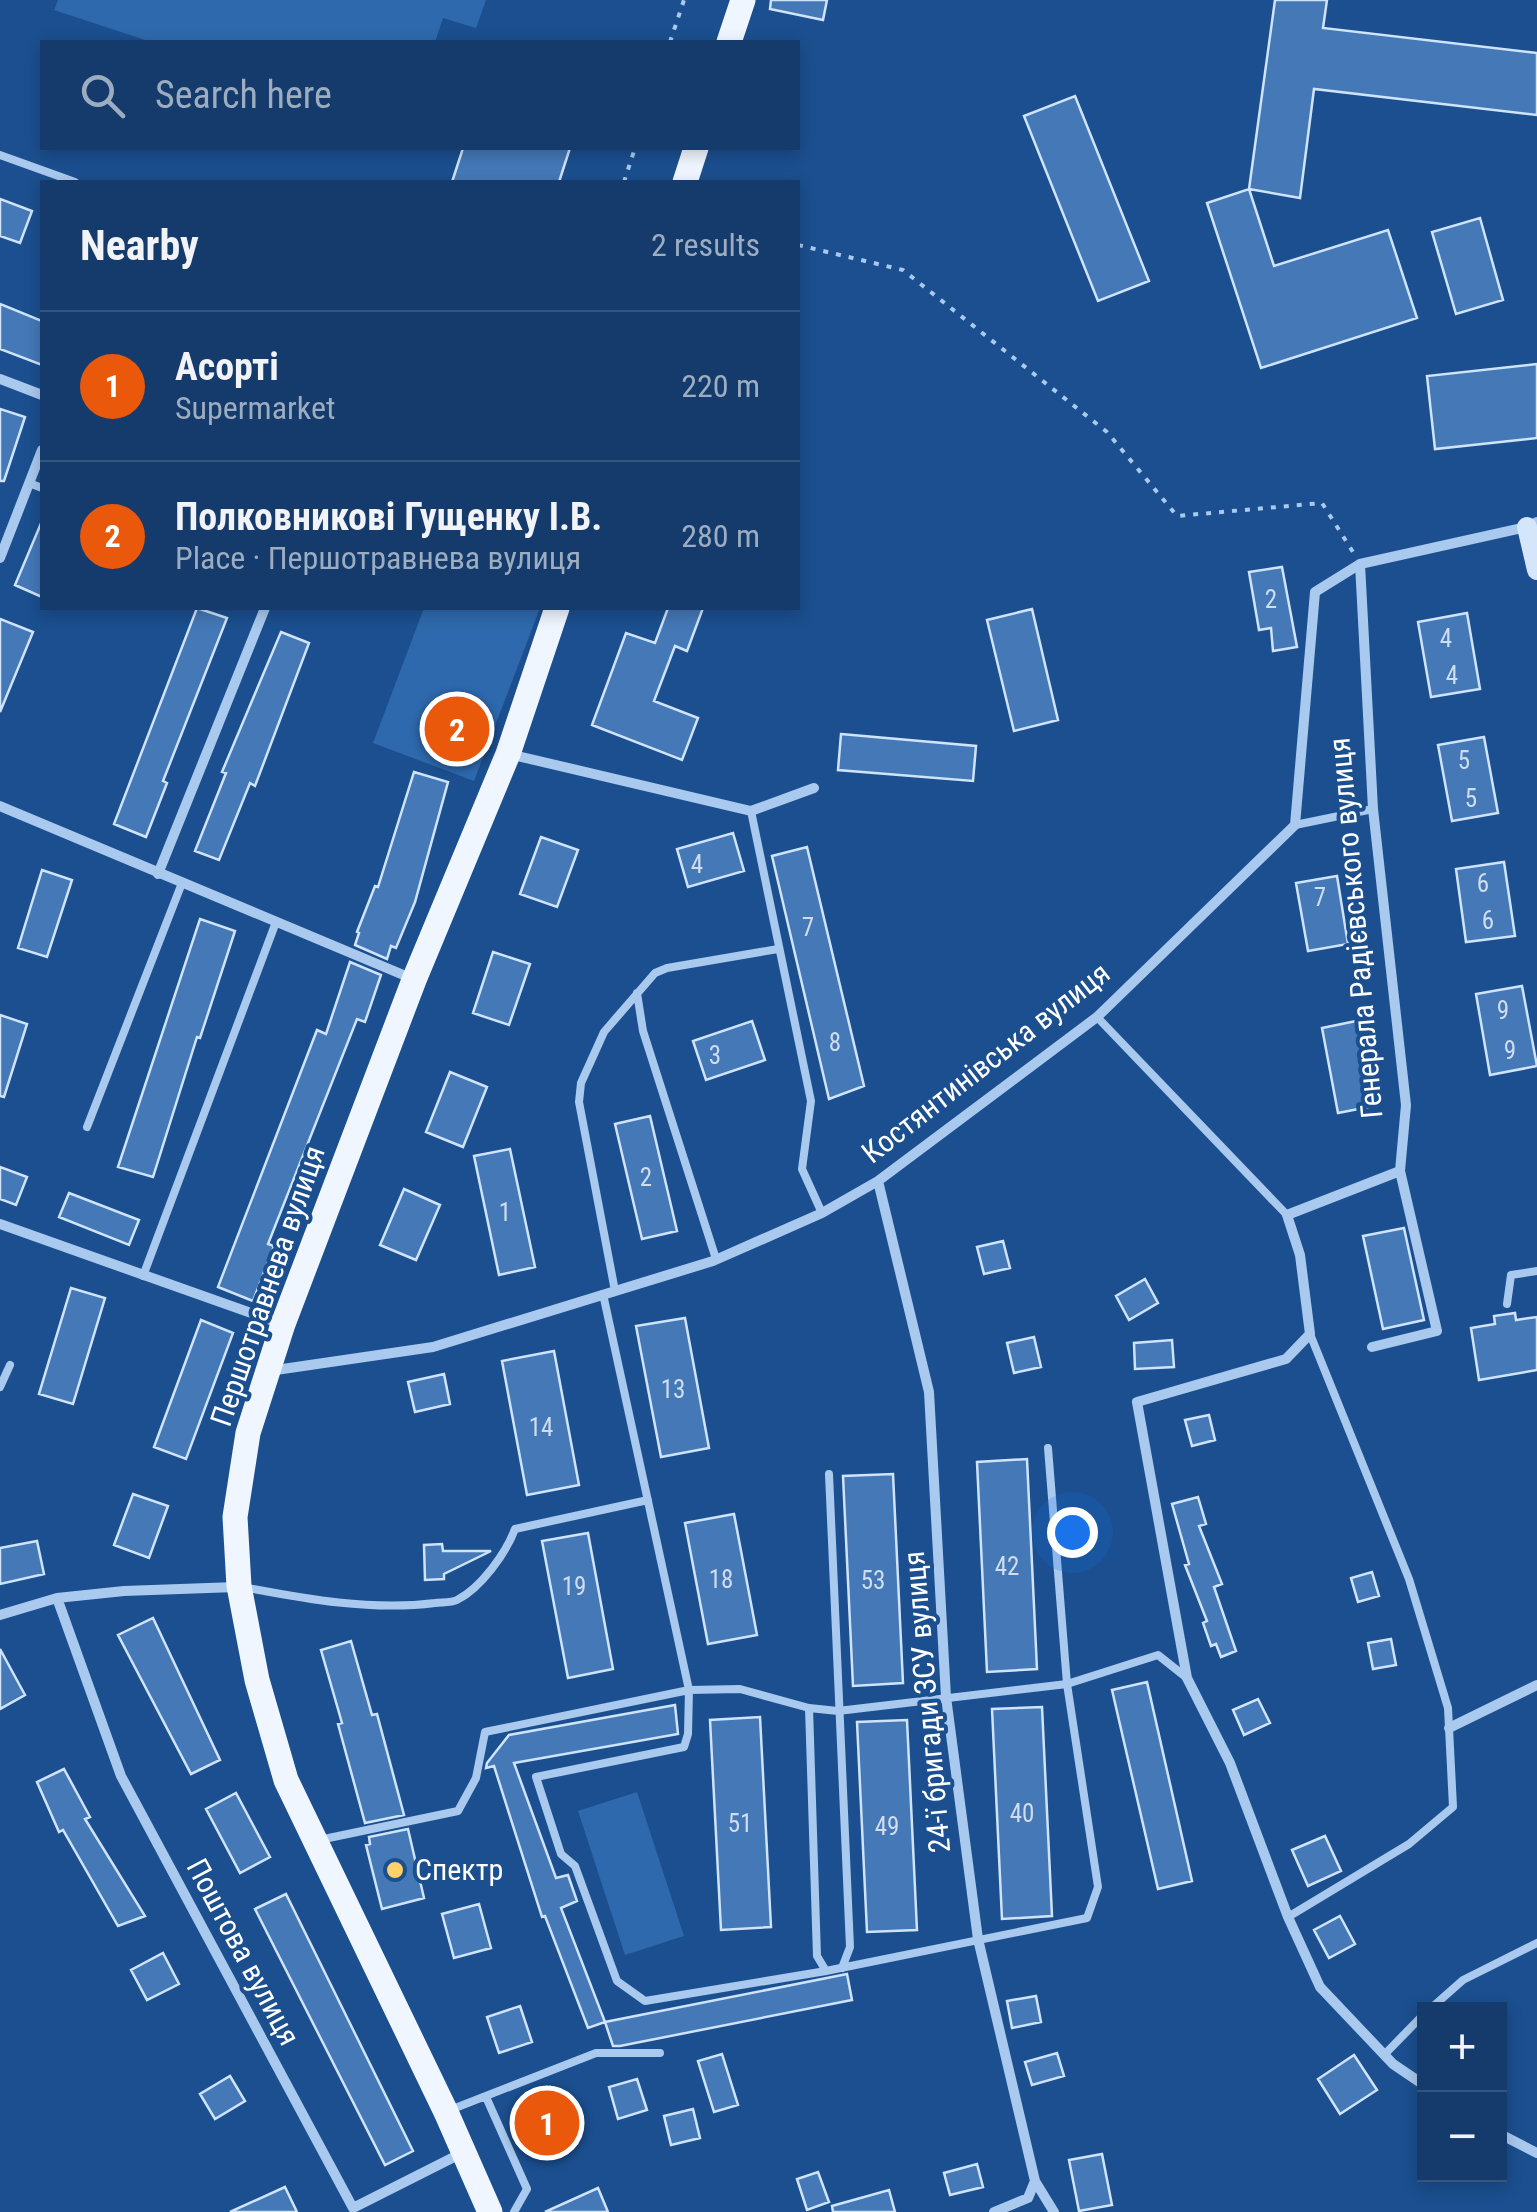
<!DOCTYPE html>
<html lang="en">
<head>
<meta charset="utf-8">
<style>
  :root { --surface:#143b6b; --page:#1d4271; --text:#f1f3f6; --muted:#9dadc1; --line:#33557e; --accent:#ea580c }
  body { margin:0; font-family:"Roboto Condensed",sans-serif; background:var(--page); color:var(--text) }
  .controls { position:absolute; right:30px; bottom:30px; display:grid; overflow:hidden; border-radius:0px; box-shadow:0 5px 15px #0003 }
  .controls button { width:90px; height:90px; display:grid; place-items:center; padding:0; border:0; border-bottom:2px solid var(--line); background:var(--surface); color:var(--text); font:50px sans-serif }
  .you { position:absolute; left:1072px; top:1532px; width:35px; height:35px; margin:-25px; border:8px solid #fff; border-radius:50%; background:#1a73e8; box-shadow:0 0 0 15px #1a73e833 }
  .badge { display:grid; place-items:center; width:65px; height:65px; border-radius:50%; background:var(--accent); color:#fff; font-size:32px; font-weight:700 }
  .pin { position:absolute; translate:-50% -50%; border:5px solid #fff; box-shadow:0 2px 10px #0006 }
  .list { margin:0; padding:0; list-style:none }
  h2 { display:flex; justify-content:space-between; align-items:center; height:130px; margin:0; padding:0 40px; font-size:42px }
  h2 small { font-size:32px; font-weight:400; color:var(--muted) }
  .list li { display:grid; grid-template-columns:65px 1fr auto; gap:30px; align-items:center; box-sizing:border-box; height:150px; padding:0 40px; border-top:2px solid var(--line) }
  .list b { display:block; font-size:38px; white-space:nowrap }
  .list p { margin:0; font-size:32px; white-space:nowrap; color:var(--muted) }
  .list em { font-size:32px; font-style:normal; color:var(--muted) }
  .icon { flex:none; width:55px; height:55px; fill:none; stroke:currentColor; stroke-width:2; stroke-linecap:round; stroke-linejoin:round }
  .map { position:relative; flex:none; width:1537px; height:2212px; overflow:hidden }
  .search { position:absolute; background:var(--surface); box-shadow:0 5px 15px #0003; left:40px; top:40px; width:760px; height:110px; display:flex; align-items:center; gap:25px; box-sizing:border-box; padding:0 35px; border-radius:0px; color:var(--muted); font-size:38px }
  .panel { position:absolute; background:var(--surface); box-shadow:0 5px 15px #0003; left:40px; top:180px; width:760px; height:430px; border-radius:0px }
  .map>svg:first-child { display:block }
  .green { fill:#2e69ad }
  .building { fill:#4478b7; stroke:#cfe3fa; stroke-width:2.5 }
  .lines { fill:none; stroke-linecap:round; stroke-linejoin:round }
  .path { stroke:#a9c9ee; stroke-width:4; stroke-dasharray:5 8; stroke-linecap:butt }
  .lane { stroke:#a9c9ee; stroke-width:8 }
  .street { stroke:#a9c9ee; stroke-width:10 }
  .secondary { stroke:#d6e6fa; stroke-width:20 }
  .primary { stroke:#f0f6ff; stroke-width:25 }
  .poi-dot { fill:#ffd166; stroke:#1b4f8f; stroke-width:4 }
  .labels { text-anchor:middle; stroke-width:8; stroke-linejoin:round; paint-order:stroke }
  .number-label { font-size:25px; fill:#d0dded }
  .street-label { font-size:30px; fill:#fff; stroke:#1b4f8f }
  .poi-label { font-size:30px; fill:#fff; stroke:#1b4f8f; text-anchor:start }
</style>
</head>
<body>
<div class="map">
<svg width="1537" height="2212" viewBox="0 0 1537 2212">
  <rect width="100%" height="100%" fill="#1b4f8f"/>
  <path class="green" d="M58 0H486L476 28 443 18 435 42H151L54 10Z
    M424 608H540L474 781 373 743Z
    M637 1792 684 1936 625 1955 578 1811Z"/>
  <path class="building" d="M771 0H827L823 20 770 9Z
    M1275 0H1327L1323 28 1537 53V115L1314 89 1300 198 1249 189Z
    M1075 96 1149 281 1098 301 1024 116Z
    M463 148H570L559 182H452Z
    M1249 189 1274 266 1388 230 1417 318 1261 368 1207 203Z
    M0 199 32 211 20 243 0 236Z
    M1480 218 1503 300 1456 314 1432 232Z
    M0 304 42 321V365L0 349Z
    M1537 364V438L1435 449 1427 376Z
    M0 409 25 417 4 481H0Z
    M42 521V597L15 585Z
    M1282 567 1297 647 1273 651 1271 628 1259 630 1249 572Z
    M197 608 227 618 163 781 167 783 146 837 114 824Z
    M668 608H703L687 651 675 646 654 701 698 718 682 760 592 725 626 633 655 643Z
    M1032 609 1058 720 1014 731 987 620Z
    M1467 613 1480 689 1431 697 1418 622Z
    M0 619 33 632 0 712Z
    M281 632 309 643 255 786 250 783 219 860 195 851 226 773 222 772Z
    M841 734 976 746 973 781 838 770Z
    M1484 737 1498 813 1452 821 1438 745Z
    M414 772 448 782 415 902 396 948 391 946 387 959 355 945 359 933 357 932 375 886 378 887Z
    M733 833 744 871 688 887 677 849Z
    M541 837 578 850 557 907 520 894Z
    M807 847 864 1086 829 1099 772 856Z
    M1504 862 1515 936 1466 942 1456 869Z
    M42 870 72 880 47 957 18 948Z
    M1337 876 1348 944 1308 951 1296 883Z
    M200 919 235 931 200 1038 197 1037 153 1177 118 1167Z
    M493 952 530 964 509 1025 473 1013Z
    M350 962 381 975 365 1022 357 1019 268 1244 274 1246 253 1301 218 1287 317 1030 326 1034Z
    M1522 986 1537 1066 1490 1075 1476 994Z
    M0 1015 27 1024 4 1097 0 1096Z
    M1361 1020 1379 1105 1338 1113 1322 1028Z
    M752 1021 765 1060 706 1080 693 1041Z
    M450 1072 487 1087 463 1147 426 1132Z
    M650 1116 677 1231 642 1239 615 1124Z
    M510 1149 535 1267 499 1275 474 1156Z
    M0 1167 27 1177 16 1205 0 1199Z
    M404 1189 440 1205 416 1260 380 1245Z
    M69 1193 139 1220 129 1245 59 1217Z
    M1404 1228 1424 1320 1383 1329 1363 1236Z
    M1003 1241 1010 1268 984 1274 977 1247Z
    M1145 1279 1158 1303 1129 1320 1116 1296Z
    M71 1288 105 1298 73 1404 39 1394Z
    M1515 1313 1516 1320 1537 1317V1370L1479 1380 1471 1328 1495 1324 1494 1316Z
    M685 1318 709 1448 661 1457 636 1326Z
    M201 1320 233 1333 186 1459 154 1447Z
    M1034 1337 1041 1367 1014 1373 1007 1343Z
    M1172 1340 1174 1367 1135 1369 1134 1343Z
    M554 1351 579 1485 527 1495 502 1361Z
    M444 1374 450 1404 415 1412 408 1382Z
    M1209 1415 1215 1440 1192 1446 1185 1420Z
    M1027 1459 1037 1669 987 1672 977 1462Z
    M893 1474 903 1683 853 1686 843 1476Z
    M133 1494 168 1506 149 1558 114 1545Z
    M1198 1497 1206 1524 1199 1526 1222 1584 1214 1587 1236 1651 1221 1657 1216 1644 1211 1646 1203 1623 1207 1621 1185 1565 1189 1564 1172 1504Z
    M734 1514 757 1635 708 1644 685 1523Z
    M588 1533 613 1669 568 1678 542 1541Z
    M37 1541 44 1574 0 1584V1548Z
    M442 1544 443 1551H491L444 1574V1579L425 1580 424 1545Z
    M1372 1572 1379 1596 1358 1602 1351 1578Z
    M153 1618 220 1760 191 1774 118 1635Z
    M1391 1639 1396 1665 1373 1669 1368 1643Z
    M351 1641 372 1715 377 1714 404 1815 365 1823 338 1724 342 1723 321 1650Z
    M0 1649 25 1695 0 1709Z
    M1147 1682 1192 1881 1158 1889 1112 1690Z
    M1258 1699 1270 1723 1244 1735 1233 1710Z
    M675 1705 678 1734 514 1763 556 1878 568 1875 577 1901 561 1908 605 2022 588 2028 545 1916 542 1917 494 1766 486 1768 487 1763 509 1735Z
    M1042 1707 1052 1916 1002 1919 992 1709Z
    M760 1717 771 1927 721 1930 710 1720Z
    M907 1720 917 1930 867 1932 857 1722Z
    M64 1769 90 1817 85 1819 145 1916 118 1926 63 1830 59 1832 37 1782Z
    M236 1793 270 1857 240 1873 206 1809Z
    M408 1829 424 1898 382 1909 366 1845 370 1844 369 1837Z
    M1325 1836 1341 1871 1308 1886 1292 1850Z
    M286 1894 413 2151 385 2165 255 1909Z
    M479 1904 491 1948 454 1958 442 1914Z
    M1340 1916 1355 1944 1329 1958 1314 1930Z
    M163 1953 179 1984 147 2000 131 1970Z
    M847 1974 852 2000 620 2046H613L605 2022Z
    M1036 1996 1041 2022 1012 2028 1007 2001Z
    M520 2006 532 2042 499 2053 487 2017Z
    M1057 2053 1064 2076 1032 2085 1025 2062Z
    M722 2054 738 2105 714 2112 698 2061Z
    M1354 2055 1377 2090 1340 2114 1318 2079Z
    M230 2076 245 2101 215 2119 200 2094Z
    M637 2079 647 2110 618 2119 609 2087Z
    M550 2087 573 2141 546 2153 523 2099Z
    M693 2109 700 2138 671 2145 664 2116Z
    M1102 2154 1112 2205 1079 2211 1069 2160Z
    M977 2164 983 2187 950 2195 944 2173Z
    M818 2172 829 2202 807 2210 797 2179Z
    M285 2187 297 2212H230Z
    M598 2188 608 2212H545Z
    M889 2190 895 2212H833L832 2206Z"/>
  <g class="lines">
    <path class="path" d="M670 42 684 0
      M624 182 635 148
      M798 245 903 270 1107 432 1177 516 1322 503 1353 552"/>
    <path class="lane" d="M0 155 75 182
      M29 483 42 488
      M751 811 811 1101 802 1169 822 1213
      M1295 825 1373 809
      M637 993 643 1031 716 1259
      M1097 1017 1287 1215
      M87 1127 182 883
      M143 1276 276 922
      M615 1291 579 1102 581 1083 604 1032 655 973 667 968 778 949
      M603 1294 689 1690 688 1734 684 1747 536 1777 561 1854 575 1866 617 1981 645 2001 826 1971 1087 1918 1098 1887 1067 1684 1048 1448
      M1507 1304 1511 1275 1537 1271
      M0 1387 10 1365
      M829 1474 850 1947 842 1968
      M243 1587C306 1599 371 1611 435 1603 441 1602 451 1603 457 1600 481 1588 506 1553 515 1529L648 1500
      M809 1708 817 1956 826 1971
      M319 1840 458 1811 476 1778 485 1732 689 1690 740 1689 809 1708 838 1711 1067 1684 1158 1655 1187 1678
      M1288 1917 1409 1844 1453 1807 1448 1708 1409 1579 1310 1334
      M1429 2010 1463 1980 1537 1943
      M1384 2055 1424 2014
      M486 2097 527 2189 514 2212
      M450 2110 596 2053H660"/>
    <path class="street" d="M0 379 42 395
      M0 558 42 450
      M1360 564 1373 809 1406 1105 1400 1171 1287 1215 1300 1255 1310 1334 1286 1359 1137 1402 1187 1678 1230 1763 1288 1917 1320 1987 1393 2064 1424 2085
      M509 754 751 811 814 788
      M0 806 413 979
      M158 874 265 608
      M878 1181 929 1392 946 1697 978 1939 1035 2181 1054 2212
      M0 1224 282 1324
      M1372 1347 1437 1331 1400 1171
      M269 1371 433 1347 713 1261 822 1213 878 1181 1097 1017 1295 825 1315 592 1360 564 1527 527 1537 522
      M57 1598 121 1776 353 2208 464 2152
      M0 1615 57 1598 124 1591 236 1587
      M1449 1728 1537 1685
      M1500 2134 1537 2153
      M994 2212 1028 2198 1035 2181"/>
    <path class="secondary" d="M1527 527 1537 570"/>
    <path class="primary" d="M729 42 743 0
      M685 182 696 148
      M490 2212 446 2112 286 1780 257 1680 239 1586 235 1517 248 1433 283 1324 414 980 508 754 557 608"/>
  </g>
  <circle class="poi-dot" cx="395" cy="1870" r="10"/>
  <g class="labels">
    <g class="number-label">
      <text x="1271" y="608">2</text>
      <text x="1446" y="647">4</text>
      <text x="1452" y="684">4</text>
      <text x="1464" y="769">5</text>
      <text x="1471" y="807">5</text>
      <text x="697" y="873">4</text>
      <text x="1483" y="892">6</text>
      <text x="1320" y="906">7</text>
      <text x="1488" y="929">6</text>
      <text x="808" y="936">7</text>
      <text x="1503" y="1019">9</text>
      <text x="835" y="1051">8</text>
      <text x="1510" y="1059">9</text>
      <text x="715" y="1064">3</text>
      <text x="646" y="1186">2</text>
      <text x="505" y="1221">1</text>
      <text x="673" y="1398">13</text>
      <text x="541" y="1436">14</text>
      <text x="1007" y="1575">42</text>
      <text x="721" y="1588">18</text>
      <text x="873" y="1589">53</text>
      <text x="574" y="1595">19</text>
      <text x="1022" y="1822">40</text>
      <text x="740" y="1832">51</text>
      <text x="887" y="1835">49</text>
    </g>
    <g class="street-label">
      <text transform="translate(1356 928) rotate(-95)" y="10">Генерала Радієвського вулиця</text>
      <text transform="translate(986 1063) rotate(-38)" y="10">Костянтинівська вулиця</text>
      <text transform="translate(268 1286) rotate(-71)" y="10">Першотравнева вулиця</text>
      <text transform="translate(927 1702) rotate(-95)" y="10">24-ї бригади ЗСУ вулиця</text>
      <text transform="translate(243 1952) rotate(62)" y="10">Поштова вулиця</text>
    </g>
    <g class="poi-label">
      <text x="415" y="1880">Спектр</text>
    </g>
  </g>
</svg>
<div class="controls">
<button>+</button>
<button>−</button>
</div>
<div class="you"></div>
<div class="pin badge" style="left:547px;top:2123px">1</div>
<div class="pin badge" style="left:457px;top:729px">2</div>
<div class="search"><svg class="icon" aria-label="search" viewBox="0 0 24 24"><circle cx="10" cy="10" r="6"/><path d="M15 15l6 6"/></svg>Search here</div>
<section class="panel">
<h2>Nearby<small>2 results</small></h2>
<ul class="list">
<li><span class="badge">1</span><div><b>Асорті</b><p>Supermarket</p></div><em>220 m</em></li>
<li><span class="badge">2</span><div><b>Полковникові Гущенку І.В.</b><p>Place · Першотравнева вулиця</p></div><em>280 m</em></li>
</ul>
</section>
</div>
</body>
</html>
